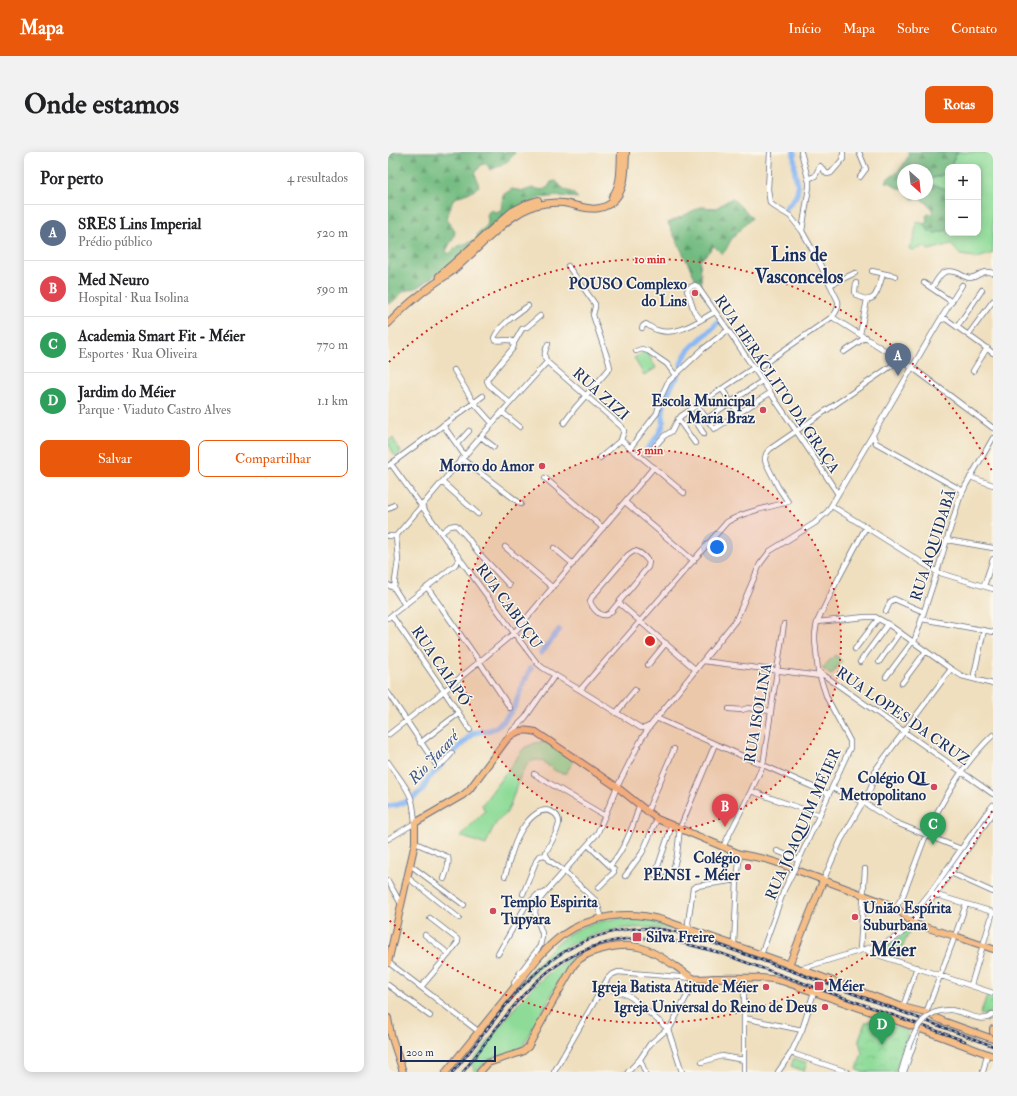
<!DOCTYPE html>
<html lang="pt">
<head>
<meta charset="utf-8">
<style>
  :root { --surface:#fff; --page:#f2f2f2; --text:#202124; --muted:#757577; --line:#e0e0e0; --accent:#ea580c }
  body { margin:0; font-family:"IM FELL Double Pica",serif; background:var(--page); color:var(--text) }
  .controls { position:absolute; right:12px; top:12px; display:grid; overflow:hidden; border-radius:8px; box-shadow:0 2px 10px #0003 }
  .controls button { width:36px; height:36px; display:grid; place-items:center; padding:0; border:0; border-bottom:1px solid var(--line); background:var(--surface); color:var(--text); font:20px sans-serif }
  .compass { position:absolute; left:509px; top:12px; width:36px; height:36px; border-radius:50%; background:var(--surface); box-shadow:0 2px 10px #0003; rotate:153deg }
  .scale { position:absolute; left:12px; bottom:10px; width:96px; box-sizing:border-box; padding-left:4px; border:2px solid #1b2f5e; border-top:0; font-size:11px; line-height:14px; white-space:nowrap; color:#1b2f5e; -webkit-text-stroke:3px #fbf7ec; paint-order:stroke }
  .you { position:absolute; left:329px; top:395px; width:14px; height:14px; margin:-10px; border:3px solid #fff; border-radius:50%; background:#1a73e8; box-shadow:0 0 0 6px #1a73e833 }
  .badge { display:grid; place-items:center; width:26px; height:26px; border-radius:50%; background:var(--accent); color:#fff; font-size:13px; font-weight:700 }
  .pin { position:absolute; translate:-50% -33px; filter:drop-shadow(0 1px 2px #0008) }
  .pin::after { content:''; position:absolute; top:21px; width:14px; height:12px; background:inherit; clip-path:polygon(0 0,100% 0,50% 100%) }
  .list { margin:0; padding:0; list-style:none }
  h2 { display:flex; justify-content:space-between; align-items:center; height:52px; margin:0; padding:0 16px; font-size:17px }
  h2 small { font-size:13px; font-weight:400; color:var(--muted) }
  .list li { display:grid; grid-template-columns:26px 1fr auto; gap:12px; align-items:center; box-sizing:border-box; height:56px; padding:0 16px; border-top:1px solid var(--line) }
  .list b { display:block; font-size:15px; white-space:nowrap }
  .list p { margin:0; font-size:13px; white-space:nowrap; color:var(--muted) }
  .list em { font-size:13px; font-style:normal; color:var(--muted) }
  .actions { display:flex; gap:8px; padding:12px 16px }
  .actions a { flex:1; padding:9px 0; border:1px solid var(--accent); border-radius:8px; text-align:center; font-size:14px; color:var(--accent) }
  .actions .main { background:var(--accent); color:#fff }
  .map { position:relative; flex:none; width:605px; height:920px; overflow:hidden; border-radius:8px }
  header { display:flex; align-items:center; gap:24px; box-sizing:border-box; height:56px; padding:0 20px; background:var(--accent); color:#fff }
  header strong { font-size:19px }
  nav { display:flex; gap:22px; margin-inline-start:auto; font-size:14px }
  .intro { display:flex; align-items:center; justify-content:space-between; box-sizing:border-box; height:96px; padding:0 24px }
  h1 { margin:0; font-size:28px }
  .button { padding:10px 18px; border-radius:8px; background:var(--accent); color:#fff; font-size:14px; font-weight:700 }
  main { display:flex; gap:24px; padding:0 24px }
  aside { flex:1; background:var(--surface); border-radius:8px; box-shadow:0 2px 10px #0003 }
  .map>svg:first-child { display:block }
  .grass { fill:#8edb98; stroke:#54857b }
  .forest { fill:url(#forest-firs); stroke:#46756f }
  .park { fill:url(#park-crowns); stroke:#54857b }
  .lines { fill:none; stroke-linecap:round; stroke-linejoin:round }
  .river { stroke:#89b8f4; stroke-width:5.5 }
  .minor-casing { stroke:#656d80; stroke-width:6 }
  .major-casing { stroke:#656d80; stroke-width:8 }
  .minor { stroke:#fff; stroke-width:4.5 }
  .major { stroke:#f6be87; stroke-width:6 }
  .rail-casing { stroke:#1b2f5e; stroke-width:2.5 }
  .rail { stroke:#fbf7ec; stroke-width:1; stroke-dasharray:3; stroke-linecap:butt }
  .minor-bridge-casing { stroke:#656d80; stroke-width:6; stroke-linecap:butt }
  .minor-bridge { stroke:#fff; stroke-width:4.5 }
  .ring { fill:none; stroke:#d62828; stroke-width:2; stroke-dasharray:2 4 }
  .poi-dot { fill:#d1495b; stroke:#fbf7ec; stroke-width:1.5 }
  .labels { text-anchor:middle; stroke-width:3; stroke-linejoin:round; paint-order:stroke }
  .poi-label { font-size:15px; font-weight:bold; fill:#1b2f5e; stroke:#fbf7ec; text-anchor:end }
  .street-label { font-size:15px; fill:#1b2f5e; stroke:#fbf7ec }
  .water-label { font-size:16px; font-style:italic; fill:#3c588b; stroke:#fbf7ec }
  .district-label { font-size:19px; font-weight:bold; fill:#1b2f5e; stroke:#fbf7ec }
  .centre { fill:#d62828; stroke:#fbf7ec; stroke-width:2 }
  .ring-label { font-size:12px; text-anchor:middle; font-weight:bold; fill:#d62828; stroke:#fbf7ec; stroke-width:3; stroke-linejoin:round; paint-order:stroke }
</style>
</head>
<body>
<header>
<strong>Mapa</strong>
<nav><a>Início</a><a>Mapa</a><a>Sobre</a><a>Contato</a></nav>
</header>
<div class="intro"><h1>Onde estamos</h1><a class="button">Rotas</a></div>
<main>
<aside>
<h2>Por perto<small>4 resultados</small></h2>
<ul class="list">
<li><span class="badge" style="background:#5c6f8a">A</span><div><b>SRES Lins Imperial</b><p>Prédio público</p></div><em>520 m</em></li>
<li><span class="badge" style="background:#e0444e">B</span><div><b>Med Neuro</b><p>Hospital · Rua Isolina</p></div><em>590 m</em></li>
<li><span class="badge" style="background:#2e9e5b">C</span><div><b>Academia Smart Fit - Méier</b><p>Esportes · Rua Oliveira</p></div><em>770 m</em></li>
<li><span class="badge" style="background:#2e9e5b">D</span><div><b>Jardim do Méier</b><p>Parque · Viaduto Castro Alves</p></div><em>1.1 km</em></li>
</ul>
<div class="actions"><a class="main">Salvar</a><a>Compartilhar</a></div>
</aside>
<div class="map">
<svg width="605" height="920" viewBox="0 0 605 920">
  <defs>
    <pattern id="forest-firs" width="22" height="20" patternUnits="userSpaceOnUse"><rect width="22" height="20" fill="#72bb80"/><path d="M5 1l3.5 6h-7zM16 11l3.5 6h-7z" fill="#5d986c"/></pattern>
    <pattern id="park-crowns" width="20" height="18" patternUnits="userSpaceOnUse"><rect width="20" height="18" fill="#8edb98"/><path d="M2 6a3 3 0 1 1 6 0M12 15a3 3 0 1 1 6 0" fill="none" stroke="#7abc85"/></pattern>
  </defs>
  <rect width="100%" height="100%" fill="#fbf7ec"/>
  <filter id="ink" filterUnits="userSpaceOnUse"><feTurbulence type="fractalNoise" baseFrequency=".025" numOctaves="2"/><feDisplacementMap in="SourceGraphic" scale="8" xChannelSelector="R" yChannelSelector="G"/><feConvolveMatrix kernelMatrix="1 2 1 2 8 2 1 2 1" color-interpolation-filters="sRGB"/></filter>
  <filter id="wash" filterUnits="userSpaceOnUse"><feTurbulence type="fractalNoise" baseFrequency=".012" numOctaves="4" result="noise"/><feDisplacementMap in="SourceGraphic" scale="16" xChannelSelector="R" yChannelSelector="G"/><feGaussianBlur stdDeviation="0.9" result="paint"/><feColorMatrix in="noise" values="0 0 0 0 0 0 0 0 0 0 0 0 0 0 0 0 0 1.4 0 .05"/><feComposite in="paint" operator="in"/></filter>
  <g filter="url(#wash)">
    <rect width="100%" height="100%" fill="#efdfbe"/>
    <path class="grass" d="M569 0H605V101L587 107 586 105 572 103 563 92 541 98 535 94C530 97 527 99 521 97V95C528 88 526 79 529 70L537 72 541 80 547 81 560 78V81H590V15H562Z
      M560 18V38L543 32 540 28C547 25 555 25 560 18Z
      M258 199 268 216 256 223 246 206Z
      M447 503 454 509 443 523 434 516Z
      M153 590 160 591 184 607 185 610 178 621C165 623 158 607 148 608 132 609 126 648 119 660 117 663 113 666 110 669 104 676 101 684 98 693L72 684 97 659 94 653 136 596 147 591Z
      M233 766H252L267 769V771L275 773 276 771 315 785C309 786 304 783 297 781 287 778 275 776 264 776 233 774 199 781 173 798 158 808 146 823 131 834 148 813 164 791 188 778 202 771 218 768 233 766Z
      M193 800V801L184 808 179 815 134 895 122 901 99 908 88 920 85 918 86 916 82 912 129 853 147 833 169 814Z
      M406 906 419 911 416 919 403 914Z"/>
    <path class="forest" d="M0 0H127C122 10 112 14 102 18L99 12H94L87 21 91 34 85 39 71 44 65 48 59 66 67 79 66 84 58 99 61 102C64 99 67 96 71 94 77 91 84 91 90 86L89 83 92 79 99 74 100 69 99 63 102 58 108 60 113 58 115 43 124 37 135 39 145 36 155 38 160 35 163 30 168 29 176 37 185 41 190 46 172 44 150 46 52 120 28 136 16 139 7 148 0 152Z
      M519 0H569L562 15H560L559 21C553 24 546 25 540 28L543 32 560 38V78L547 81 541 80 537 72 539 68 538 64 540 62H545C543 51 534 46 524 47L519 42H539V18H515V37L507 35 503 31 498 30 500 26C511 21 516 13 521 3Z
      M344 46 364 66C357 73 349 80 343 88 340 93 339 98 334 102L326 94 312 109 314 140 280 71 313 55 328 56Z"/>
    <path class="park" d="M5 286 13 300 7 304 0 291V289Z
      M524 774 509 807 483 799C502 795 510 786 524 774Z
      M600 842 605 846V857C602 862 598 864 592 862Z
      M485 868 497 873 498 872 521 879 507 920H474L469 918 474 900 471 890V887L477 871 481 869Z"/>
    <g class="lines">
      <path class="river" d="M398 56 406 47 409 42 410 34 407 20 406 0
        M293 213C297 199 307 192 317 183 322 179 326 174 331 169
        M258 299C264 292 272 283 275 273 276 268 274 263 275 258 277 245 282 234 290 224
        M153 501 171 478
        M61 605 85 581 102 578 107 576 116 569 127 554 135 532 143 516
        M26 645 34 639 40 627 55 611
        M0 654 9 653 20 649"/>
    </g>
  </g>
  <g filter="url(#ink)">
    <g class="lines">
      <g class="minor-casing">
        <path id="minor" d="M413 0 421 30V35L414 79
          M471 0 478 17 472 25
          M420 27 427 24 432 14 439 22 443 21 455 7V0
          M484 119 507 124
          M468 131 467 140 468 143C489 155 489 139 495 122
          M536 131 564 150
          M442 133 467 121
          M544 136C551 125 554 115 570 121 573 123 577 125 581 126 591 126 592 117 605 121
          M444 165 525 216 605 276
          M313 168 306 159 300 141 299 139 301 136 307 133 309 134 340 178 417 292 450 342
          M552 168 558 167 605 201
          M569 175 594 138
          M254 176 255 174 258 172C261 174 265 177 269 178 289 185 310 169 327 160
          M472 182 479 148
          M580 183 605 149
          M126 191 134 177 139 175 152 164
          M160 192C157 199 155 203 159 210L234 275 236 279 233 288 296 341
          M248 199 254 197 260 199 279 212 287 223
          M456 200 478 185
          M66 218 86 251 104 271
          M367 218 444 165C449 160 451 155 450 149L428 104 414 79 402 64 387 55 382 51 380 37 382 0
          M585 219 599 196
          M334 237 351 262
          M122 251 101 233 99 229 100 226 125 196 126 193 124 189C119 186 113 190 107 188L106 186C111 173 130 161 140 154
          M309 253 326 277
          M301 259 316 282
          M114 260 132 275
          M321 265 374 229
          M290 267 307 291
          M176 271 187 256 222 216 221 211 205 163 207 155V152L180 114
          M55 273 77 304
          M328 276 382 241
          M485 283 488 291 575 339
          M93 285 106 295
          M69 292 81 279
          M242 296 269 261 273 245 280 230 315 197 340 178
          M261 301 276 284 284 279 288 271 293 264 365 216
          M212 306 233 288
          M74 307 133 352
          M3 312 126 481 149 511 155 516 192 538 253 576H257L261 574
          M0 314 95 244
          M582 325 605 333
          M157 326 215 376
          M54 330 90 362
          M237 350 306 409
          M444 354 484 379 549 420 605 437
          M0 357 6 353
          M53 381 62 374 68 373 79 385 89 399 121 433
          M0 384H8
          M8 384 114 260 159 210
          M8 384 10 408 6 436 17 453
          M559 388 605 396
          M117 395 164 435
          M166 396 185 412
          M246 399C252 399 257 405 261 410L260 415 222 461C220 462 218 464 216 463 210 463 203 454 202 449L204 445 240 403Z
          M0 433 6 436
          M596 434 605 407
          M39 435 91 509 122 556
          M231 451 308 518
          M498 459 502 450 506 447 536 460
          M4 464 56 539 82 578
          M0 466 67 413C70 410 71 408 69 404
          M534 467 605 480
          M429 470 477 465H487L500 472 563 517 574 524 605 532
          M526 490 549 420 571 348 578 333 605 286
          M467 497 490 467
          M315 509 432 524
          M472 510 500 472
          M491 510 512 480
          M260 513 278 491
          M430 519 605 642
          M498 525 525 489
          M585 527 596 478
          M514 531 538 499
          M192 538 339 370C357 359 380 356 400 350L390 335 377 309C377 303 378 301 382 297L512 208
          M0 541 49 614C55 612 60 606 64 601
          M341 557 354 558 360 556 383 559
          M228 561 247 538
          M268 566 441 642
          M0 583 56 539 126 481 266 315
          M121 583 124 579 137 566 167 523
          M32 591 71 561
          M0 610C7 621 19 634 23 646 26 654 26 663 27 671L0 687
          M146 622 217 664
          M444 636 475 650 506 670 573 697
          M363 639 432 663
          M259 660 286 597
          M284 673 267 723 270 726 277 727 282 723 285 718 289 703 292 676 327 592
          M27 691 60 705C62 712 58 721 56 727
          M200 693 226 718V720L210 736
          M335 695 363 639 375 613 396 472
          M389 699 411 708
          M409 712 462 596V589L439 546 430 519 427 488V482L429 470 448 431 478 375
          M22 713 76 753
          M222 714C237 696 245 676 251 654
          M563 721 605 740
          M117 724C122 708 125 691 134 677 140 668 153 652 166 661 169 663 171 667 171 671 170 680 162 692 158 700V703L162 709 176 719 208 749 214 766
          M237 724 254 701 269 667
          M19 725 71 766
          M0 729 13 752
          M435 729 453 688 482 638 488 617 563 517
          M135 742 149 707 151 704 158 703
          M545 742 605 760
          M508 755 515 744 541 675C559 642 577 609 605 583
          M518 764 525 762 545 737 597 663 605 653
          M302 778 300 771 305 736 309 734 349 728
          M37 783 61 802
          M346 793 349 728 352 702
          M477 797 481 800 605 841
          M472 798 477 717
          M110 802 137 755 149 743 157 741
          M373 803 396 738 404 722
          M0 810 90 879
          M412 817 497 791 513 782 524 771 547 743 605 661
          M356 826V920
          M126 831 131 822 152 794 154 785V781L147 761 148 752 157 741 209 682 229 635 254 586 263 573 348 468 372 412 382 399 427 371 440 359 552 168 574 133
          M0 833 42 864
          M583 833 605 760
          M33 835 61 802 70 790 69 787 42 766
          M215 835 237 842 244 846 280 877 294 920
          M515 855 529 815
          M563 858C573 859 590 869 599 866 600 866 605 863 605 862
          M538 861 567 784 578 752
          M356 866 414 878
          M403 901 459 920
          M252 907 257 920
          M314 910 334 904 356 908
          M166 920 220 826 223 823 230 820 305 826 302 838 283 874 262 892 252 907 240 920
          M390 920 403 901 414 878 426 840
          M513 920 520 896
          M516 920 531 877
          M595 920 599 903"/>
      </g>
      <g class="major-casing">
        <path id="major" d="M224 45C234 32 232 15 233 0
          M51 124 123 60 138 52 150 48
          M0 172C9 163 18 153 29 145 40 135 54 127 66 118 76 109 87 99 97 89 114 74 125 62 146 54 156 51 166 50 176 51 193 54 208 62 223 51 239 39 237 17 238 0
          M0 811 27 691V671L75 643 81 638 119 587C128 578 136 577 148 580L229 635 269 667 352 702 377 707 387 710 508 755 524 771 530 773 567 784 605 797
          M401 813 435 729
          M0 866 3 883 15 920
          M605 877V880
          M58 920 150 806C157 798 165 790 173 784 202 763 240 758 275 768L394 810 474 840 515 855 538 861 555 869 605 887
          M92 920 100 911 134 900 140 895 160 858 186 813C193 804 205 799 215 797 248 789 260 796 287 814 292 817 299 823 305 826 310 828 320 826 326 826 349 826 372 824 394 829L538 879 605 904"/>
      </g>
      <use href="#minor" class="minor"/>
      <use href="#major" class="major"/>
      <g class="rail-casing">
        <path id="rail" d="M65 920C100 880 132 824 179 798 206 782 239 774 271 777 291 779 309 786 328 792 351 800 373 808 395 816 465 841 535 868 605 894
          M75 920C96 894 114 866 137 841 168 807 210 785 257 786 283 787 307 794 332 801L577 889"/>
      </g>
      <use href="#rail" class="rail"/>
      <g class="minor-bridge-casing">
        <path id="minor-bridge" d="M404 722 409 712
          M520 896C528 875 537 857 563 858"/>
      </g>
      <use href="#minor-bridge" class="minor-bridge"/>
    </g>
  </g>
  <circle cx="262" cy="489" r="191" fill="#d62828" fill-opacity=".12"/>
  <g class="ring">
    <circle cx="262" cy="489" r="191"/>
    <path d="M604 659A382 382 0 0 1 1 768M1 210A382 382 0 0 1 604 319"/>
  </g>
  <g class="poi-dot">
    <circle cx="307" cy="141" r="4"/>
    <circle cx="375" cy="258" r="4"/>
    <circle cx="154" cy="314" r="4"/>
    <circle cx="546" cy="635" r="4"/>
    <circle cx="360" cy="715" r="4"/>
    <circle cx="105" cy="759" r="4"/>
    <circle cx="467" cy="765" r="4"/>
    <rect x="244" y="780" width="10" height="10" rx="2"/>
    <rect x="426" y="829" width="10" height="10" rx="2"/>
    <circle cx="378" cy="835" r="4"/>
    <circle cx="437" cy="855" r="4"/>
  </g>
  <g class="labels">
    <g class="poi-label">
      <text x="299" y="137">POUSO Complexo<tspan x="299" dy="17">do Lins</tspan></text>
      <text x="367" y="254">Escola Municipal<tspan x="367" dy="17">Maria Braz</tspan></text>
      <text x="146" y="319">Morro do Amor</text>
      <text x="538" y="631">Colégio QI<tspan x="538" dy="17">Metropolitano</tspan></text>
      <text x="352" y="711">Colégio<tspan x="352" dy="17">PENSI - Méier</tspan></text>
      <text x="113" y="755" text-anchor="start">Templo Espirita<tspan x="113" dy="17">Tupyara</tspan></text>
      <text x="475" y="761" text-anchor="start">União Espírita<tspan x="475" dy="17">Suburbana</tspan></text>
      <text x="258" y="790" text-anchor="start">Silva Freire</text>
      <text x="440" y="839" text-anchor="start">Méier</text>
      <text x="370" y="840">Igreja Batista Atitude Méier</text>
      <text x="429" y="860">Igreja Universal do Reino de Deus</text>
    </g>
    <g class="street-label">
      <text transform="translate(389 232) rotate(56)" y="5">RUA HERÁCLITO DA GRAÇA</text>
      <text transform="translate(213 242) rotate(42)" y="5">RUA ZIZI</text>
      <text transform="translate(545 393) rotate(-72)" y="5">RUA AQUIDABÃ</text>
      <text transform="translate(121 454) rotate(54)" y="5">RUA CABUÇU</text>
      <text transform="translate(53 514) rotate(56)" y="5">RUA CAIAPÓ</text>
      <text transform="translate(370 561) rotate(-80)" y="5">RUA ISOLINA</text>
      <text transform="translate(515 564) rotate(35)" y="5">RUA LOPES DA CRUZ</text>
      <text transform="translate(415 672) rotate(-66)" y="5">RUA JOAQUIM MÉIER</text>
    </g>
    <g class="water-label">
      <text transform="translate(45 605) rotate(-47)" y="6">Rio Jacaré</text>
    </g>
    <g class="district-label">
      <text x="411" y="109">Lins de<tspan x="411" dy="22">Vasconcelos</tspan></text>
      <text x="505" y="804">Méier</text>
    </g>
  </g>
  <circle cx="262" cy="489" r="6" class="centre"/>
  <g class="ring-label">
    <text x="262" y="111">10 min</text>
    <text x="262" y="302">5 min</text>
  </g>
</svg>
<div class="controls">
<button>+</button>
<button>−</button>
</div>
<svg class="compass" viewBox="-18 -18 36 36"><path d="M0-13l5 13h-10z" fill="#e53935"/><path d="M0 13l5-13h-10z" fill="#757577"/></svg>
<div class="scale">200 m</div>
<div class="you"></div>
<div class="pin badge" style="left:510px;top:224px;background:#5c6f8a">A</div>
<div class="pin badge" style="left:337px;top:675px;background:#e0444e">B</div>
<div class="pin badge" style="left:545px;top:693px;background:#2e9e5b">C</div>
<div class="pin badge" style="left:494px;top:893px;background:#2e9e5b">D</div>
</div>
</main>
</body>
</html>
